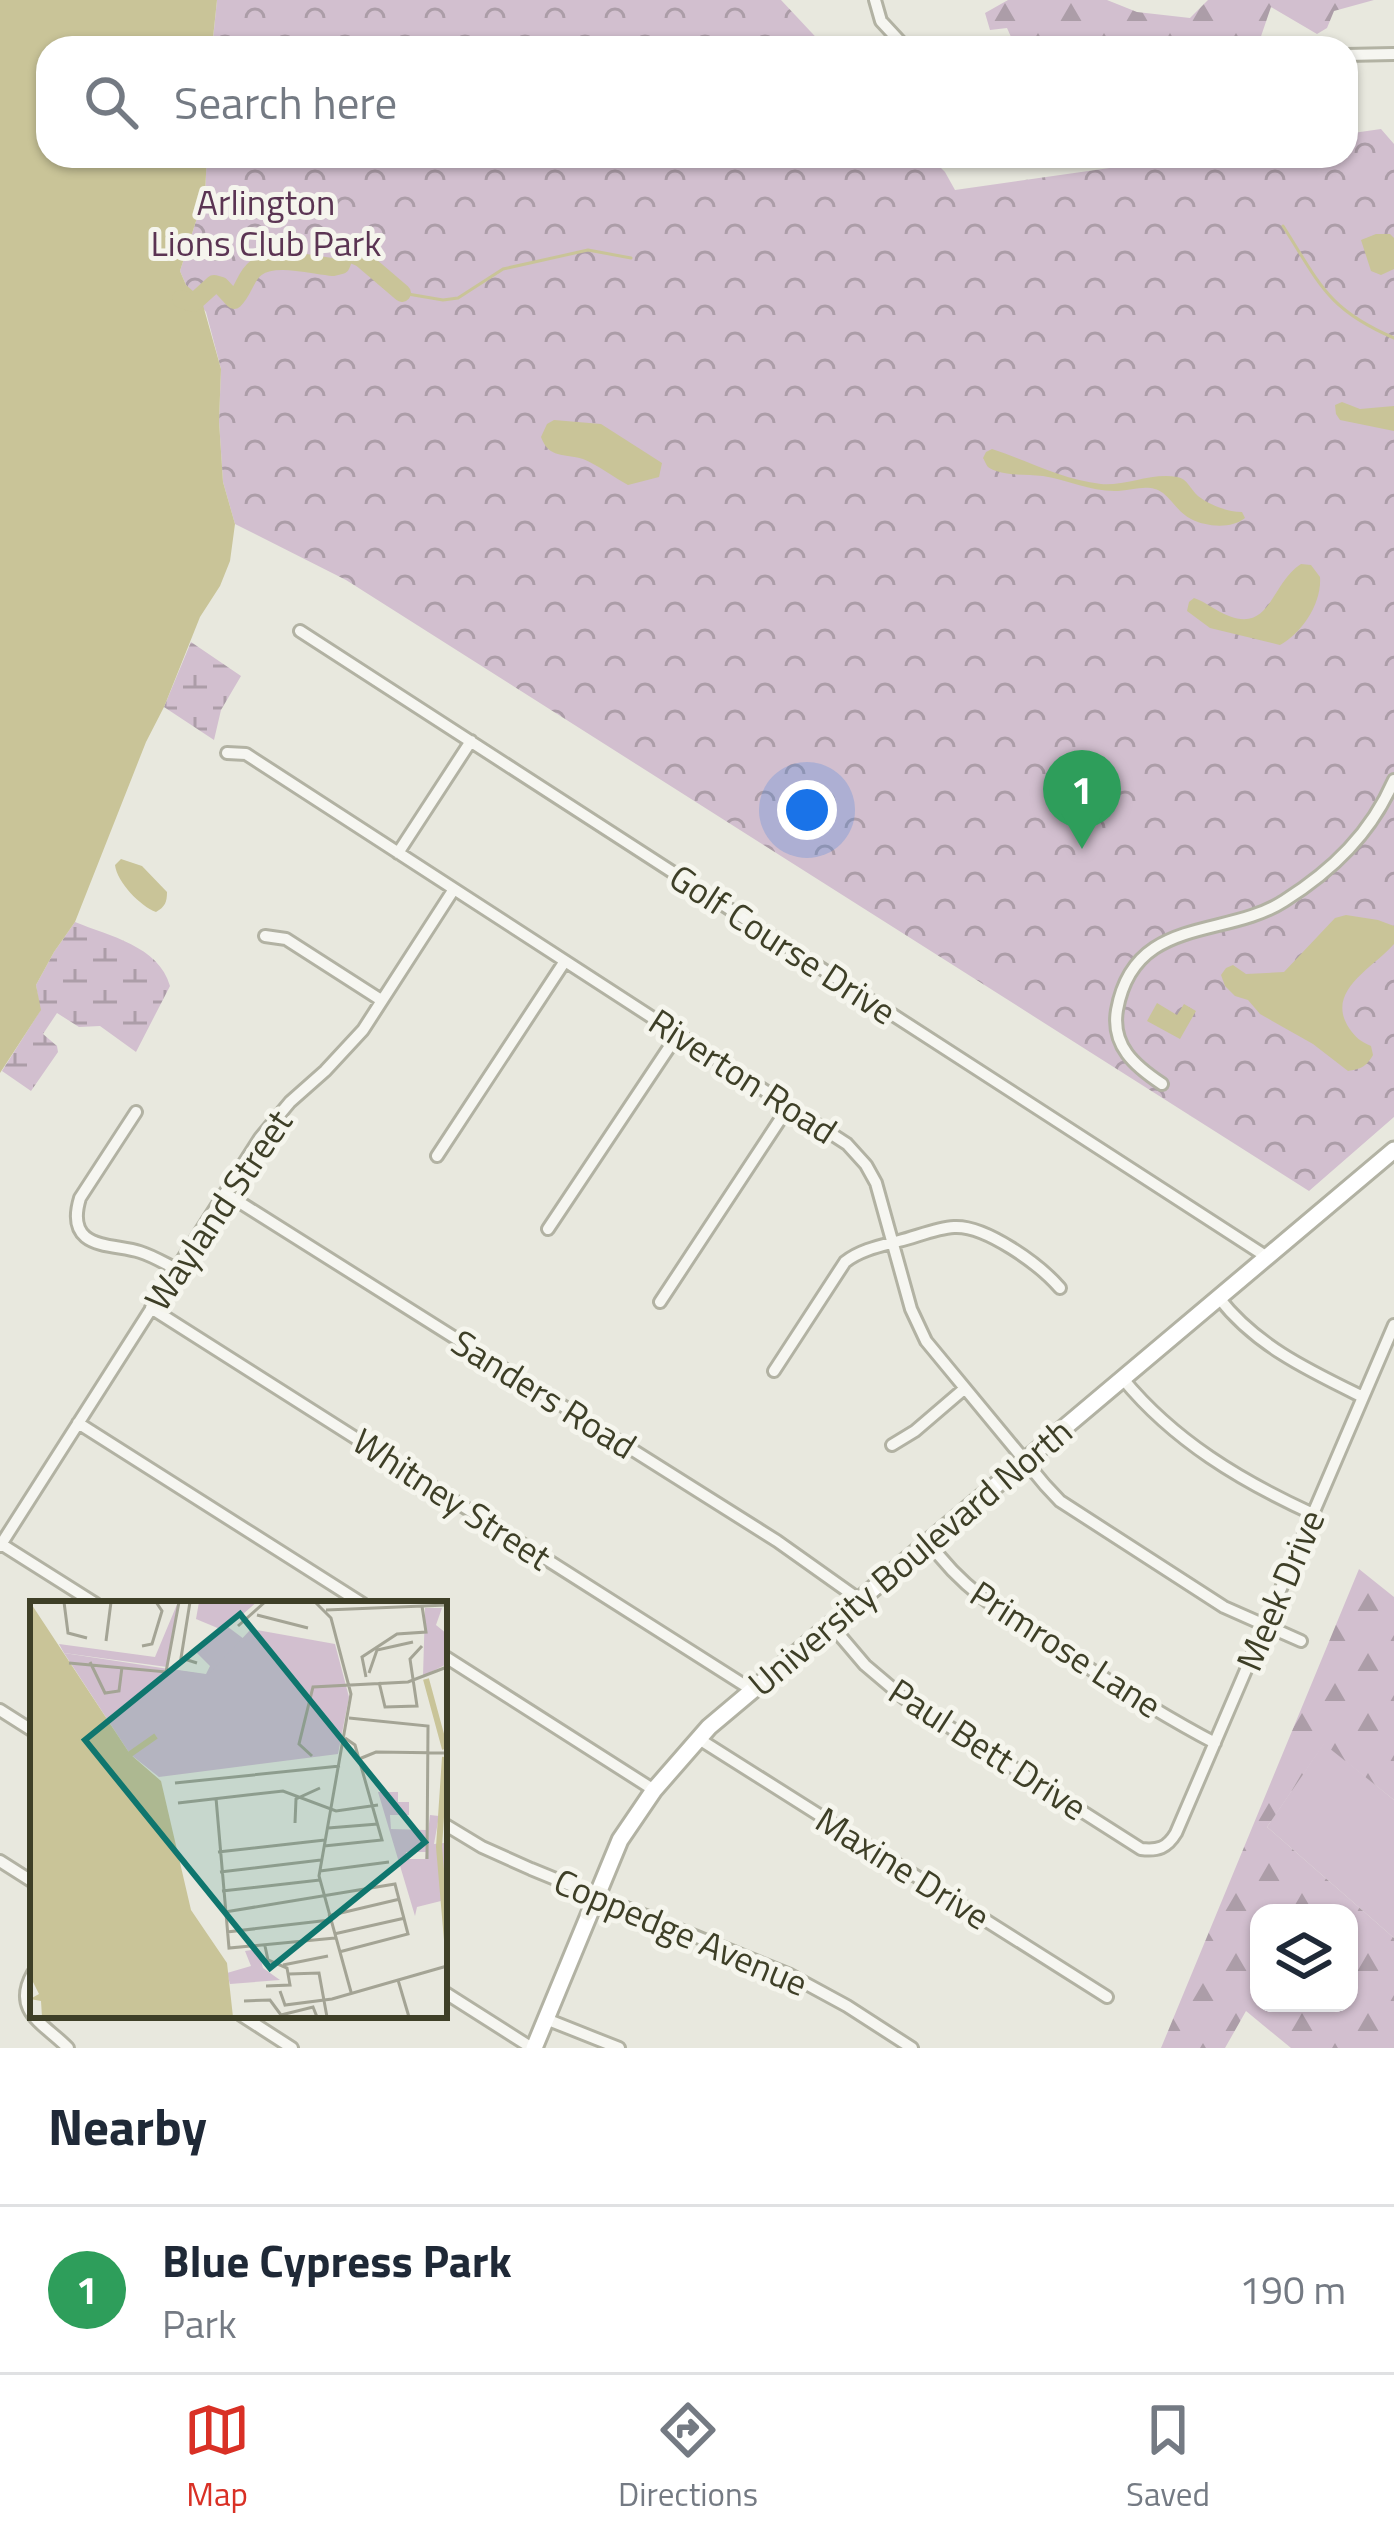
<!DOCTYPE html>
<html lang="en">
<head>
<meta charset="utf-8">
<style>
  :root { --surface:#fff; --page:#f6f6f7; --text:#1f2937; --muted:#747a83; --line:#e0e1e3; --accent:#d93025 }
  body { margin:0; font-family:"Titillium Web",sans-serif; background:var(--page); color:var(--text) }
  .controls { position:absolute; right:36px; bottom:36px; display:grid; overflow:hidden; border-radius:24px; box-shadow:0 3px 9px #0004 }
  .controls button { width:108px; height:108px; display:grid; place-items:center; padding:0; border:0; border-bottom:3px solid var(--line); background:var(--surface); color:var(--text); font:60px sans-serif }
  .you { position:absolute; left:807px; top:810px; width:42px; height:42px; margin:-30px; border:9px solid #fff; border-radius:50%; background:#1a73e8; box-shadow:0 0 0 18px #1a73e833 }
  .badge { display:grid; place-items:center; width:78px; height:78px; border-radius:50%; background:var(--accent); color:#fff; font-size:39px; font-weight:700 }
  .pin { position:absolute; translate:-50% -99px; filter:drop-shadow(0 3px 6px #0008) }
  .pin::after { content:''; position:absolute; top:63px; width:42px; height:36px; background:inherit; clip-path:polygon(0 0,100% 0,50% 100%) }
  .list { margin:0; padding:0; list-style:none }
  h2 { display:flex; justify-content:space-between; align-items:center; height:156px; margin:0; padding:0 48px; font-size:51px }
  h2 small { font-size:39px; font-weight:400; color:var(--muted) }
  .list li { display:grid; grid-template-columns:78px 1fr auto; gap:36px; align-items:center; box-sizing:border-box; height:168px; padding:0 48px; border-top:3px solid var(--line) }
  .list b { display:block; font-size:45px; white-space:nowrap }
  .list p { margin:0; font-size:39px; white-space:nowrap; color:var(--muted) }
  .list em { font-size:39px; font-style:normal; color:var(--muted) }
  .icon { flex:none; width:66px; height:66px; fill:none; stroke:currentColor; stroke-width:2; stroke-linecap:round; stroke-linejoin:round }
  .map { position:relative; flex:none; width:1394px; height:2048px; overflow:hidden }
  .search { position:absolute; background:var(--surface); box-shadow:0 3px 9px #0004; left:36px; right:36px; top:36px; height:132px; display:flex; align-items:center; gap:30px; box-sizing:border-box; padding:0 42px; border-radius:36px; color:var(--muted); font-size:45px }
  .sheet { height:324px; background:var(--surface) }
  nav { display:flex; justify-content:space-around; align-items:center; box-sizing:border-box; height:168px; border-top:3px solid var(--line); background:var(--surface); font-size:33px; color:var(--muted) }
  nav a { display:grid; justify-items:center; gap:6px }
  nav .on { color:var(--accent) }
  .map>svg:first-child { display:block }
  .grass { fill:#d2bfcf }
  .forest { fill:url(#forest-firs); fill-rule:evenodd }
  .wetland { fill:url(#wetland-marsh) }
  .park { fill:url(#park-crowns) }
  .water { fill:#c9c498 }
  .lines { fill:none; stroke-linecap:round; stroke-linejoin:round }
  .stream { stroke:#c9c498; stroke-width:3 }
  .river { stroke:#c9c498; stroke-width:18 }
  .street-casing { stroke:#b2b2a3; stroke-width:16 }
  .secondary-casing { stroke:#b2b2a3; stroke-width:21 }
  .street { stroke:#f6f6f1; stroke-width:10 }
  .secondary { stroke:#fff; stroke-width:15 }
  .labels { text-anchor:middle; stroke-width:10; stroke-linejoin:round; paint-order:stroke }
  .park-label { font-size:36px; fill:#5b3453; stroke:#f5f5ed }
  .street-label { font-size:36px; fill:#3e3f27; stroke:#f5f5ed }
  .inset-river { fill:none; stroke:#c9c498; stroke-width:6 }
  .inset-road { fill:none; stroke:#a4a495; stroke-width:3 }
  .view { fill:#0f766e; fill-opacity:0.15; stroke:#0f766e; stroke-width:6 }
  .inset-edge { fill:none; stroke:#3e3f27; stroke-width:6 }
</style>
</head>
<body>
<div class="map">
<svg width="1394" height="2048" viewBox="0 0 1394 2048">
  <defs>
    <pattern id="forest-firs" width="22" height="20" patternUnits="userSpaceOnUse" patternTransform="scale(3)"><rect width="22" height="20" fill="#d2bfcf"/><path d="M5 1l3.5 6h-7zM16 11l3.5 6h-7z" fill="#ac9da8"/></pattern>
    <pattern id="wetland-marsh" width="20" height="14" patternUnits="userSpaceOnUse" patternTransform="scale(3)"><rect width="20" height="14" fill="#d2bfcf"/><path d="M1 5h8M5 5V1M11 12h8M15 12V8" fill="none" stroke="#ac9da8"/></pattern>
    <pattern id="park-crowns" width="20" height="18" patternUnits="userSpaceOnUse" patternTransform="scale(3)"><rect width="20" height="18" fill="#d2bfcf"/><path d="M2 6a3 3 0 1 1 6 0M12 15a3 3 0 1 1 6 0" fill="none" stroke="#ac9da8"/></pattern>
  </defs>
  <rect width="100%" height="100%" fill="#e8e8de"/>
  <path class="grass" d="M1324 1743 1394 1800V1938L1267 1827Z"/>
  <path class="forest" d="M1008 0H1107L1137 12 1190 18 1208 0H1374L1334 11 1327 28 1317 34 1271 7 1257 48H1016L1007 28 990 30 985 13Z
    M1359 1569 1394 1597V1800L1324 1744 1267 1827 1394 1938V2048H1291L1246 2011 1225 2048H1161ZM1259 1913H1349V2003H1259Z"/>
  <path class="wetland" d="M191 642 241 676 221 710 214 740 164 707Z
    M75 922C109 936 159 946 170 986L136 1052 100 1026 79 1027 57 1013 43 1034 57 1046 58 1052 31 1091 2 1071 40 1011 36 985 54 952Z"/>
  <path class="park" d="M217 0H781L826 48H216L213 39Z
    M1381 129 1394 144V1117L1309 1191 346 580 235 524 223 482 219 421 221 369 206 312 186 285 180 271 205 193 207 156H929L945 172 955 190 1194 156H1346V134Z"/>
  <path class="water" d="M0 0H217L213 38 216 48H48V156H207L205 193 180 271 186 285 201 298 221 369 219 421 223 482 235 524 230 561 220 586 200 617 164 707 146 742 75 922 54 952 36 985 41 1010 0 1073Z
    M1376 234H1390L1394 238V269L1381 275 1371 271 1361 240Z
    M1342 402 1360 409 1394 406V431L1340 420 1336 414 1335 405Z
    M554 420 601 424 662 463 659 477 628 485C615 478 596 464 583 459 564 453 549 459 541 437L547 424Z
    M992 449C1028 461 1063 480 1101 484 1126 486 1153 472 1177 477 1188 479 1190 489 1198 496 1210 505 1227 512 1242 512L1245 518C1232 529 1206 527 1191 519 1179 513 1173 501 1163 493 1150 483 1133 490 1118 491 1091 492 1069 480 1043 476 1028 474 1012 476 996 471 986 467 988 467 983 458L986 452Z
    M1301 564 1311 565 1320 577C1322 603 1302 633 1280 645L1210 628 1187 611 1189 602 1194 598C1206 602 1216 611 1229 616 1271 632 1271 583 1301 564Z
    M121 859 142 866 167 892C167 902 165 907 156 912 140 906 117 882 115 865Z
    M1346 915 1378 920 1394 926V944C1372 969 1325 991 1349 1028 1356 1038 1360 1041 1371 1046L1373 1055C1366 1067 1361 1069 1348 1071L1313 1044 1260 1014 1248 1000 1235 996 1225 986 1221 975 1226 968 1233 965 1246 974 1284 972 1335 918Z
    M1157 1003 1177 1015 1184 1004 1196 1011 1180 1039 1147 1021Z"/>
  <g class="lines">
    <path class="stream" d="M1283 226C1320 284 1327 309 1394 338
      M402 293 443 300 458 298 503 269 588 250 631 258"/>
    <path class="river" d="M181 299 193 303 214 284 221 286 234 300C244 291 245 276 256 268 274 254 311 265 333 267L341 265 345 255 350 253 361 258 402 293"/>
    <g class="street-casing">
      <path id="street" d="M875 0 881 21 906 48
        M1346 55 1394 54
        M300 631 1267 1257
        M227 753 246 754 847 1144 866 1165 876 1183 911 1309 926 1341 1045 1485 1060 1501 1224 1607 1301 1641
        M398 853 471 741
        M265 936 286 939 381 1000
        M1162 1084C1135 1066 1111 1046 1117 1010 1134 915 1225 939 1284 901 1333 870 1371 833 1394 780
        M136 1112 80 1198C64 1251 112 1243 140 1252 153 1256 164 1263 176 1269
        M437 1156 565 961
        M225 1193 777 1541 860 1600
        M548 1229 678 1034
        M1219 1298C1256 1346 1310 1371 1363 1397
        M660 1302 789 1106
        M151 1308 752 1690
        M774 1371 845 1262C860 1250 880 1246 899 1241 916 1237 936 1228 954 1227 986 1225 1040 1265 1060 1288
        M1123 1379C1174 1441 1241 1481 1313 1514
        M78 1423 363 1604
        M892 1445 915 1431 964 1389
        M929 1542C963 1592 1014 1620 1064 1652 1113 1684 1163 1716 1215 1743
        M1 1544 96 1604
        M0 1546 260 1138 290 1102 325 1071 363 1030 454 889
        M831 1625 865 1665 904 1698 1141 1849C1158 1851 1167 1848 1176 1833L1394 1325
        M444 1656 654 1790
        M0 1710 33 1731
        M699 1739 1107 1997
        M444 1824 482 1847 531 1869 790 1975 847 2006 912 2048
        M0 1861 33 1882
        M33 1973C11 2012 45 2024 68 2048
        M444 1992 532 2048
        M241 2015 292 2048
        M546 2019 619 2048"/>
    </g>
    <g class="secondary-casing">
      <path id="secondary" d="M534 2048 620 1840 654 1790 709 1727 1394 1150"/>
    </g>
    <use href="#street" class="street"/>
    <use href="#secondary" class="secondary"/>
  </g>
  <g class="labels">
    <g class="park-label">
      <text x="266" y="215">Arlington<tspan x="266" dy="41">Lions Club Park</tspan></text>
    </g>
    <g class="street-label">
      <text transform="translate(783 944) rotate(33)" y="13">Golf Course Drive</text>
      <text transform="translate(743 1076) rotate(33)" y="13">Riverton Road</text>
      <text transform="translate(218 1210) rotate(-56)" y="13">Wayland Street</text>
      <text transform="translate(544 1394) rotate(32)" y="13">Sanders Road</text>
      <text transform="translate(452 1499) rotate(33)" y="13">Whitney Street</text>
      <text transform="translate(910 1557) rotate(-40)" y="13">University Boulevard North</text>
      <text transform="translate(1280 1590) rotate(-67)" y="13">Meek Drive</text>
      <text transform="translate(1066 1649) rotate(33)" y="13">Primrose Lane</text>
      <text transform="translate(988 1749) rotate(33)" y="13">Paul Bett Drive</text>
      <text transform="translate(903 1868) rotate(32)" y="13">Maxine Drive</text>
      <text transform="translate(681 1932) rotate(23)" y="13">Coppedge Avenue</text>
    </g>
  </g>
  <g transform="translate(30 1601)">
    <rect width="417" height="417" fill="#e8e8de"/>
    <path d="M148 1 137 66 34 52 29 43 125 56ZM169 1H227L198 26 218 41 181 80 141 68 176 73 180 65 166 51 190 28 166 18ZM395 7H412L406 24 417 33V63L393 75ZM348 191H368V201H379V214H360L361 228 396 229V251H376L377 258H395L400 214 409 215 404 243 414 242 417 214V345L411 300 387 306 385 315Z" fill="#d2bfcf"/>
    <path d="M228 348 233 367 250 379 200 383 197 372 221 365 215 350Z" fill="#d2bfcf"/>
    <path d="M221 28 305 43 319 96 308 153 129 176 100 153 34 52 178 74Z" fill="#d2bfcf"/>
    <path d="M0 1 100 153 131 180 161 309 197 362 203 416H12L11 400 0 398 9 393 0 375Z" fill="#c9c498"/>
    <path class="inset-river" d="M396 78 415 148M96 156 126 135M415 156 409 246 417 339"/>
    <path class="inset-road" d="M34 1 38 32 57 37M160 1 151 57 167 62M285 1 301 17 321 93 289 275 321 391M296 9 417 4M227 14 278 27M208 25 235 1M76 40 81 1M112 45 122 43 132 10 126 1M60 61 75 92 89 90 92 66M39 62 136 71 149 1M339 72 347 49 383 41M336 76 332 56 367 33 396 31 392 5M349 81 355 106 387 105 380 58 392 45M319 117 398 125 397 258M282 155 269 143 283 86 378 81 417 66M329 158 346 151 417 152M145 182 310 165M186 197 199 347 305 337M148 202 253 190 306 210 348 204M265 222 266 198 290 187M298 227 348 223M294 245 352 239 325 144 315 137M188 251 295 239M290 270 359 261M190 271 291 259M192 290 290 279M195 311 365 283 378 333 309 351M298 315 370 298M197 331 300 319M304 333 375 317M235 345 238 359 257 367 260 384 236 385M253 364 298 355M259 373 289 372 297 416M368 379 379 416M250 390 255 404 302 398 417 365M214 400 240 399 251 414 283 406 287 416"/>
    <path class="view" d="M210 13 395 241 240 367 55 139Z"/>
    <rect width="417" height="417" class="inset-edge"/>
  </g>
</svg>
<div class="controls">
<button><svg class="icon" aria-label="layers" viewBox="0 0 24 24"><path d="M12 4l9 5-9 5-9-5zM3 14l9 5 9-5"/></svg></button>
</div>
<div class="you"></div>
<div class="pin badge" style="left:1082px;top:849px;background:#2e9e5b">1</div>
<div class="search"><svg class="icon" aria-label="search" viewBox="0 0 24 24"><circle cx="10" cy="10" r="6"/><path d="M15 15l6 6"/></svg>Search here</div>
</div>
<section class="sheet">
<h2>Nearby<small></small></h2>
<ul class="list">
<li><span class="badge" style="background:#2e9e5b">1</span><div><b>Blue Cypress Park</b><p>Park</p></div><em>190 m</em></li>
</ul>
</section>
<nav>
<a class="on"><svg class="icon" aria-label="map" viewBox="0 0 24 24"><path d="M3 6l6-2 6 2 6-2v14l-6 2-6-2-6 2zM9 4v14M15 6v14"/></svg>Map</a>
<a><svg class="icon" aria-label="directions" viewBox="0 0 24 24"><path d="M12 3l9 9-9 9-9-9zM9 14v-3h6M13 9l2 2-2 2"/></svg>Directions</a>
<a><svg class="icon" aria-label="saved" viewBox="0 0 24 24"><path d="M7 4h10v16l-5-4-5 4z"/></svg>Saved</a>
</nav>
</body>
</html>
